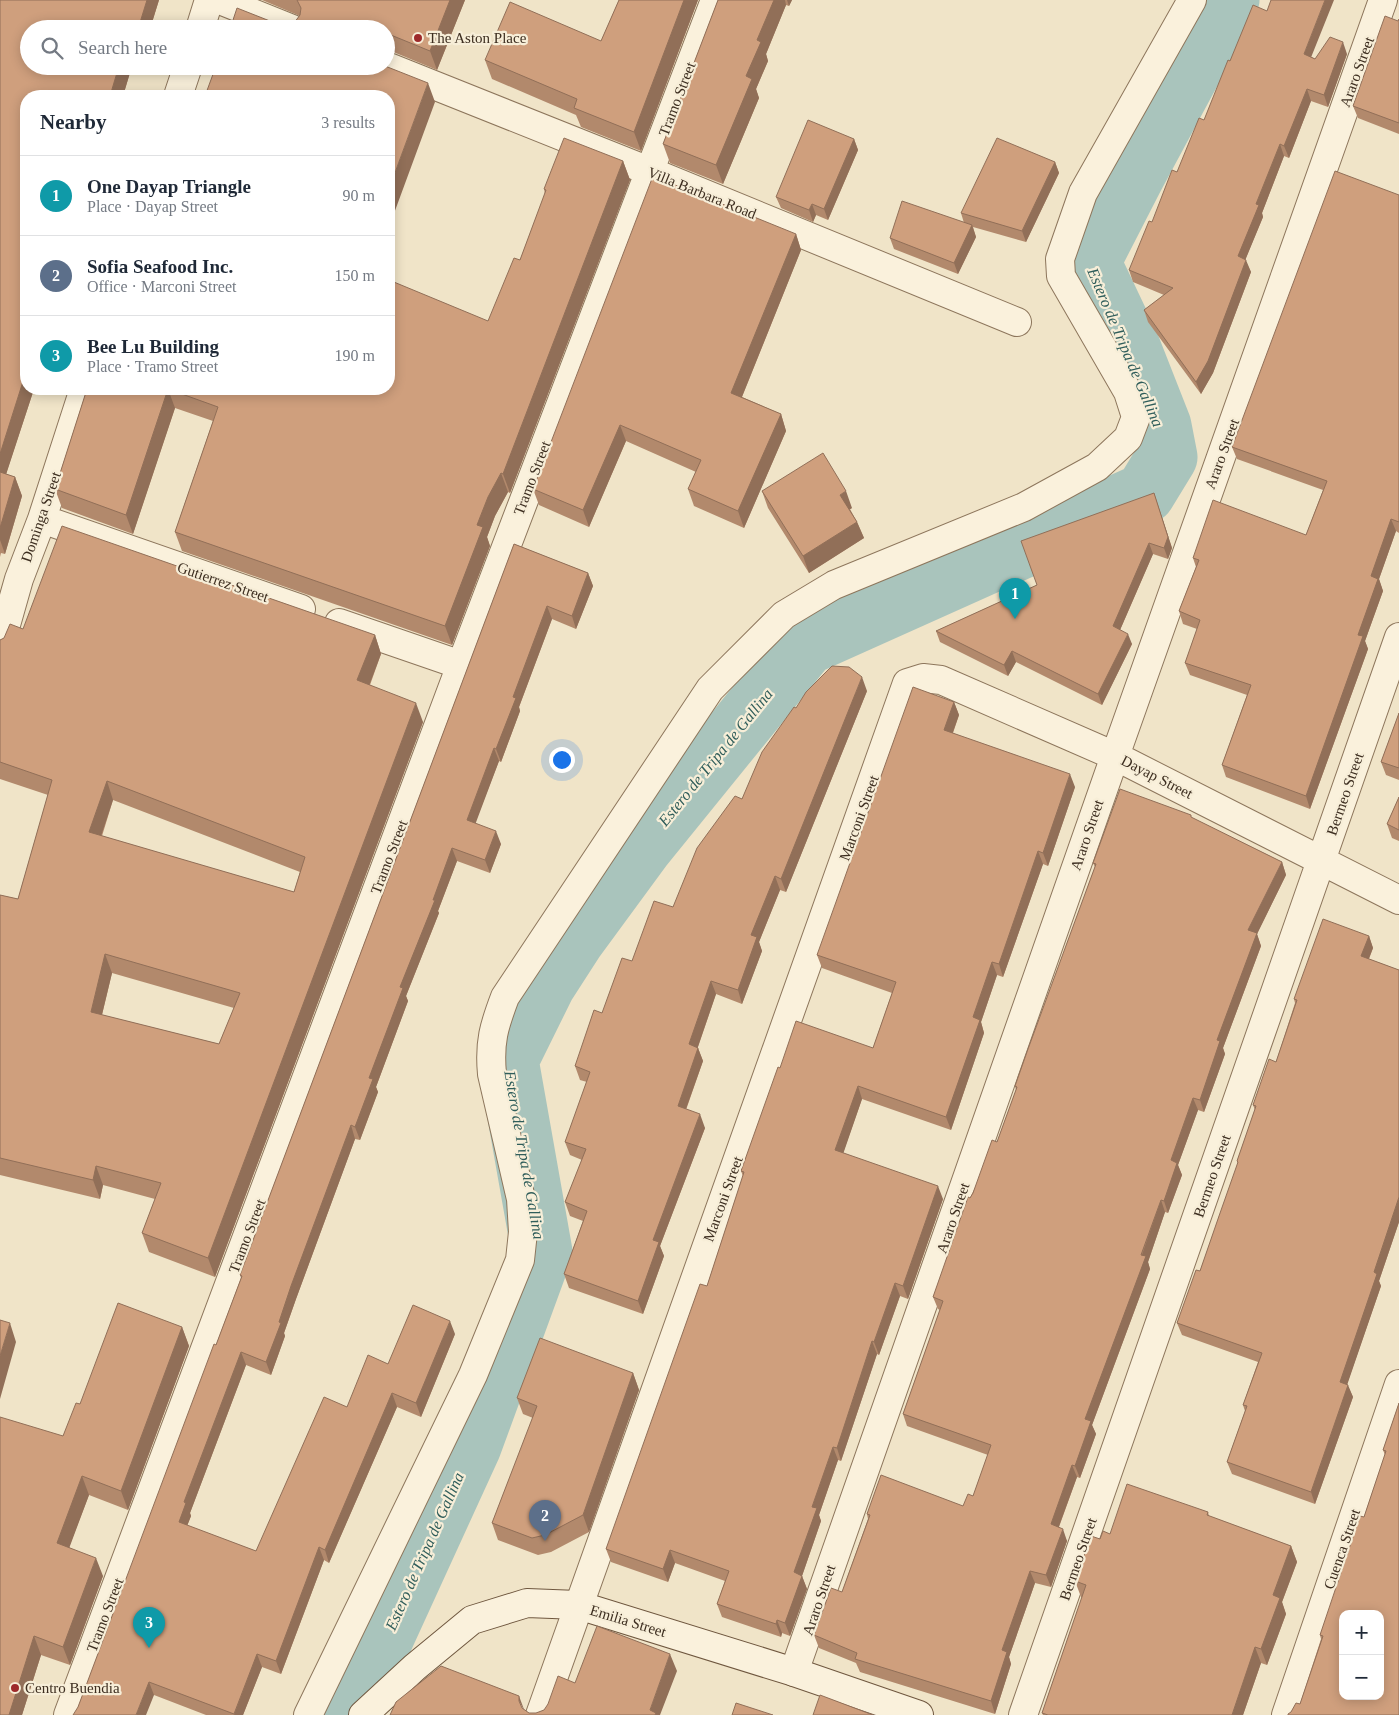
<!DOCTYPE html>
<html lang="en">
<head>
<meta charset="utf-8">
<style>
  :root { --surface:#fff; --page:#f2f2f3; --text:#1f2937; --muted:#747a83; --line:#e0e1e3; --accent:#7c3aed }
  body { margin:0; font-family:"Times New Roman",serif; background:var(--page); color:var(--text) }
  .controls { position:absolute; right:15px; bottom:15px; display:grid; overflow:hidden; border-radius:10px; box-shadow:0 2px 12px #0003 }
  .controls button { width:45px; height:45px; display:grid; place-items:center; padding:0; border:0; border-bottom:1px solid var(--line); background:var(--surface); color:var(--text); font:25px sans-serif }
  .you { position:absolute; left:561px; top:759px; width:18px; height:18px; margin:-12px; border:4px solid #fff; border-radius:50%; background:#1a73e8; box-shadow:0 0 0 8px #1a73e833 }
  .badge { display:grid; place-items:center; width:32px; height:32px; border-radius:50%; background:var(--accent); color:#fff; font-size:16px; font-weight:700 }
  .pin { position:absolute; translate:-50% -41px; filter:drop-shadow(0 1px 2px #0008) }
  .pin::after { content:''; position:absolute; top:26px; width:18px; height:15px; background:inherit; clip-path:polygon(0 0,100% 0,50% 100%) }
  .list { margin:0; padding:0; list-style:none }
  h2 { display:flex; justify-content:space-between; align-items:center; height:65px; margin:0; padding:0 20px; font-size:21px }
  h2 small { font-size:16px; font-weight:400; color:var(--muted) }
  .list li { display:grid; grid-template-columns:32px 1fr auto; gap:15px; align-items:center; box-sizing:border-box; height:80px; padding:0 20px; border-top:1px solid var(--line) }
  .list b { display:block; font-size:19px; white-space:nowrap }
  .list p { margin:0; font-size:16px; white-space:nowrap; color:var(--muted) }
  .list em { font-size:16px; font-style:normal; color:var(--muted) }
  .icon { flex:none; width:28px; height:28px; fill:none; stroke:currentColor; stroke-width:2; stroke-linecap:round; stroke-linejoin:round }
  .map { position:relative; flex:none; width:1399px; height:1715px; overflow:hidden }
  .search { position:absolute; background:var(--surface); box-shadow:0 2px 12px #0003; left:20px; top:20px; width:375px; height:55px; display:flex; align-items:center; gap:12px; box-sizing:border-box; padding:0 18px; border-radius:28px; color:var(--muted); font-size:19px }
  .panel { position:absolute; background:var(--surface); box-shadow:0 2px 12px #0003; left:20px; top:90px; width:375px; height:305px; border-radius:20px }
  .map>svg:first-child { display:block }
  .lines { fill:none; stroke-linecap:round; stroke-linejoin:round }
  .river { stroke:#a9c4bc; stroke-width:61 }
  .street-casing { stroke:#8d765c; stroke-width:30 }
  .secondary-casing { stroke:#6f573f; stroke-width:30 }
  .street { stroke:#faf1dc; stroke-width:28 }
  .secondary { stroke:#faf1dc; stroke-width:28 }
  .wall { fill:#b2896c; fill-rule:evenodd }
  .shaded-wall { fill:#916f58 }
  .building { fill:#cf9f7d; stroke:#916f58; fill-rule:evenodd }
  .poi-dot { fill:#9e2a2b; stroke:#f7eed8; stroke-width:2 }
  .labels { text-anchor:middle; stroke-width:4.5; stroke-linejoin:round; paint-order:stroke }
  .poi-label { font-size:15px; fill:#3d2e20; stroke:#f7eed8; text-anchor:start }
  .street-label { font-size:15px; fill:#3d2e20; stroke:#f7eed8 }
  .water-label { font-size:16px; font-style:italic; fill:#2f5d5a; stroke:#f7eed8 }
</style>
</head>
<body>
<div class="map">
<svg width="1399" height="1715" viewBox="0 0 1399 1715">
  <rect width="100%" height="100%" fill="#f0e4c8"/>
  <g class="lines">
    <path class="river" d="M351 1715 380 1645 471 1446 542 1252 508 1060 545 985 574 940 643 846 806 645 1145 493 1167 457 1161 426 1128 342 1090 262 1133 178 1229 0"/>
    <g class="street-casing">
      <path id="street" d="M220 0 292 29
        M200 29 209 0
        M386 66 649 171 1017 322
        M178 96 188 66
        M42 519 301 609
        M339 623 461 665
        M0 646 19 579 42 519 84 389
        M794 1672 1115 756 1383 0
        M68 1715 461 665 715 0
        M308 1715 473 1375 520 1260 523 1232 521 1199 492 1074C489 1042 494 1026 505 997L710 689 784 615 834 585 1024 507 1097 467 1128 438 1136 417 1128 392 1061 276 1060 259 1083 193 1192 0
        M540 1715 907 683 923 678 941 680 1115 756 1399 900
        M1023 1715 1399 637
        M1286 1715 1399 1384"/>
    </g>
    <g class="secondary-casing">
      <path id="secondary" d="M363 1715 415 1667 472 1620 527 1603 578 1605 794 1672 919 1715"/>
    </g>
    <use href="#street" class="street"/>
    <use href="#secondary" class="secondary"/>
  </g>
  <path class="wall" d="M0 0H159L150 29H29V66H132L123 96H26V389H34L6 474 15 477 22 496 5 554 1 553 0 557Z
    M262 0H465L437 70 391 51H386V29H230L280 25 287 26 294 23 300 16Z
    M619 0H698L641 151 581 127 576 115 492 79 485 60 601 41Z
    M718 0H792L789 6 786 5 766 54 768 61 756 89 759 98 723 184 670 163 663 144Z
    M1399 19V134L1358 118 1353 106Z
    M1347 54 1328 107 1311 101 1289 158 1284 156 1262 213 1263 217 1245 260 1251 272 1213 373 1201 394 1148 322 1144 310 1164 295 1133 282 1129 270 1177 172 1204 120 1230 61 1312 57 1315 59Z
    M854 139 858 150 828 220 816 215 813 222 781 208 776 197Z
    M623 161 630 180 510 493 508 492 495 516 487 537 490 546 452 645 182 551 175 532 213 421 175 408 133 534 62 508 55 489 87 389 488 321 520 260 545 194 544 189Z
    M1055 162 1059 173 1026 242 973 227 976 237 958 274 894 249 890 238 964 223 961 213Z
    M1399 195V533L1396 531 1379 579 1383 591 1365 641 1368 649 1310 809 1226 777 1222 765 1247 695 1190 675 1185 663 1197 629 1183 624 1179 611 1196 567 1193 558 1306 535 1323 490 1237 459 1232 447Z
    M796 234 801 250 742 397 781 414 786 431 744 528 694 506 688 489 696 472 626 441 589 527 539 505 533 489Z
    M762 491 852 508 850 509 857 522 864 538 809 573 768 508Z
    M1154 493 1172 548 1168 559 1153 554 1120 630 1132 644 1102 705 1016 662 1008 676 940 642 936 631 1037 585Z
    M514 544 588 573 593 586 576 629 552 619 519 707 520 711 501 762 499 761 475 823 501 844 490 873 457 861 438 911 439 913 406 996 408 1001 376 1087 378 1092 360 1140 355 1139 296 1299 284 1333 285 1336 271 1375 246 1365 190 1513 191 1516 187 1526 256 1551 347 1407 388 1364 455 1334 421 1417 397 1407 329 1563 324 1560 281 1674 262 1667 243 1715H206L154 1695 78 1707 216 1345 241 1278 240 1275Z
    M23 629 375 635 381 654 370 685 423 722 215 1277 149 1252 142 1233 155 1199 103 1185 100 1199 0 1175V895L18 899 48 795 0 779V640ZM113 800 300 872 294 892 102 836ZM112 973 234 1008 219 1044 102 1015Z
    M867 691 786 892 780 890 759 942 762 951 742 1004 716 994 698 1047V1048L703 1061 686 1110 705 1128 660 1246 664 1256 643 1314 569 1288 564 1274 583 1221 570 1216 565 1202 582 1160 570 1155 565 1142 587 1082 580 1080 575 1066 602 1013 632 961 673 907 742 799 796 708Z
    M954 702 959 715 953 733 1075 787 1048 866 1043 864 1003 977 997 975 981 1022 984 1033 951 1130 862 1099 843 1153 943 1199 908 1299 900 1296 879 1355 877 1354 841 1461 838 1460 819 1515 821 1521 802 1576 807 1589 790 1636 782 1633 781 1637 722 1617 717 1604 725 1581 675 1563 668 1582 611 1562 606 1549 707 1286 743 1176 741 1171 780 1068 873 1048 892 993 822 968 817 955Z
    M1399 713V780L1386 775 1381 762Z
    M1399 797V841L1392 838 1387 824Z
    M1192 818 1282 862 1286 875 1257 934 1261 946 1223 1048 1225 1054 1204 1112 1198 1110 1178 1165 1182 1175 1168 1213 1165 1212 1148 1262 1150 1269 1092 1425 1096 1434 1080 1478 1077 1477 1059 1527 1067 1541 1051 1587 1035 1583 1009 1657 1011 1664 995 1714 860 1672 856 1663 819 1648 814 1635 842 1592 868 1519 867 1514 963 1506 973 1496 988 1455 907 1426 903 1414 940 1310 938 1309 933 1297 970 1198 997 1142 1016 1090 1015 1086 1095 867 1093 863Z
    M1369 936 1373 948 1369 959 1399 970V1222L1379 1281 1381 1286 1347 1384 1353 1397 1315 1504 1232 1474 1227 1462 1245 1411 1243 1405 1258 1362 1182 1335 1177 1323 1200 1271 1238 1164 1237 1161 1255 1110 1253 1105 1276 1062 1295 1003 1294 999Z
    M182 1327 189 1346 128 1510 89 1495 69 1547 103 1576 70 1665 41 1655 22 1715H0L63 1436 80 1404Z
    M633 1373 639 1390 589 1532 551 1552 538 1555 498 1540 492 1523 533 1418 523 1414 517 1398Z
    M1399 1403V1715L1291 1712 1300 1704 1321 1639 1320 1635 1364 1517 1385 1455 1383 1450Z
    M1208 1512 1209 1516 1291 1546 1297 1562 1282 1602 1286 1614 1267 1665 1261 1663 1243 1715H1043L1042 1713 1082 1598 1081 1597 1075 1581 1100 1539 1110 1534Z"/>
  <path class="shaded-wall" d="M147 0H159L150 29H138Z
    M450 0H465L437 70 430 51Z
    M684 0H698L641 151 634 132Z
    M774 0H785L786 5 766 54 768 61 756 89 759 98 723 184 716 165 746 76 757 40Z
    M787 0H792L789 6Z
    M1325 0H1334L1308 65 1304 54Z
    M1343 42 1347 54 1328 107 1324 95Z
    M119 66H132L123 96H110Z
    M428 83 435 102 389 227V189Z
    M1307 89 1311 101 1289 158 1284 146Z
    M854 139 858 150 828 220 824 209Z
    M1280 144 1284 156 1262 213 1263 217 1242 268 1238 256 1256 204Z
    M623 161 630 180 510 493 503 474Z
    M1055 162 1059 173 1026 242 1022 231Z
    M812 204 816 215 813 222 809 210Z
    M972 225 976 237 958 274 954 263Z
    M796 234 801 250 737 409 731 393Z
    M1246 260 1251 272 1213 373 1201 394 1196 382Z
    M26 372V389H34L1 490 0 485V454Z
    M168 389 175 408 133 534 126 515Z
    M781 414 786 431 744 528 738 511Z
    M620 425 626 441 589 527 583 510Z
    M501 473 508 492 495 516 487 537 490 546 452 645 445 626 477 525 488 497Z
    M15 477 22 496 5 554 0 540V528Z
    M846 491 852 508 847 511 840 495Z
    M1154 493 1172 548 1168 559 1164 548Z
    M1391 519 1396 531 1379 579 1383 591 1365 641 1368 649 1310 809 1306 796 1358 635 1371 576Z
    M857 522 864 538 809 573 803 556Z
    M1149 543 1153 554 1117 637 1113 626Z
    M588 573 593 586 576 629 572 616Z
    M547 606 552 619 519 707 520 711 501 762 496 749 513 697Z
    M1128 634 1132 644 1102 705 1098 694Z
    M375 635 381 654 364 699 357 680Z
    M1012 651 1016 662 1008 676 1004 665Z
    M862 677 867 691 786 892 781 879Z
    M954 702 959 715 949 743 944 730Z
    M416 703 423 722 215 1277 208 1258Z
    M494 748 499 761 472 833 467 820Z
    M1070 774 1075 787 1048 866 1043 853Z
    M107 781 113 800 96 851 89 832Z
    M496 831 501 844 490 873 485 860Z
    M452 848 457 861 438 911 439 913 406 996 408 1001 376 1087 378 1092 360 1140 355 1127 369 1078 400 987Z
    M1038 851 1043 864 1003 977 999 964Z
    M1282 862 1286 875 1257 934 1261 946 1223 1048 1225 1054 1204 1112 1200 1100 1248 930Z
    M775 876 780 890 759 942 762 951 742 1004 738 990 751 935Z
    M1369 936 1373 948 1365 968 1361 956Z
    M105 954 112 973 98 1031 91 1012Z
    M992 962 997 975 981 1022 984 1033 951 1130 946 1117 973 1017Z
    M711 981 716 994 694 1058 689 1044Z
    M698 1048 703 1061 682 1120 678 1106Z
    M858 1086 862 1099 840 1163 835 1150Z
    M1193 1098 1198 1110 1178 1165 1182 1175 1168 1213 1164 1201 1171 1160Z
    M700 1114 705 1128 660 1246 664 1256 643 1314 638 1301 653 1240Z
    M351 1125 355 1139 296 1299 284 1333 285 1336 271 1375 266 1362 279 1322 291 1286Z
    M96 1166 103 1185 100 1199 93 1180Z
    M938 1186 943 1199 908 1299 903 1286Z
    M1399 1197V1222L1379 1281 1381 1286 1344 1394 1340 1382 1374 1272Z
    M1161 1200 1165 1212 1148 1262 1150 1269 1092 1425 1096 1434 1080 1478 1075 1466 1085 1419Z
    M895 1283 900 1296 879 1355 874 1342Z
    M450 1321 455 1334 421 1417 416 1403Z
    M10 1323 16 1342 0 1399V1356Z
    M182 1327 189 1346 128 1510 121 1491Z
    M872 1341 877 1354 841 1461 837 1448Z
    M241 1352 246 1365 190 1513 191 1516 183 1536 179 1522 184 1502Z
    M633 1373 639 1390 589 1532 583 1515Z
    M1348 1385 1353 1397 1315 1504 1311 1492Z
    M392 1393 397 1407 329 1563 325 1550Z
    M833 1447 838 1460 819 1515 821 1521 802 1576 807 1589 790 1636 785 1623 794 1572 812 1507Z
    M1072 1465 1077 1477 1055 1537 1051 1524Z
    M82 1476 89 1495 64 1562 57 1543Z
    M1063 1529 1067 1541 1051 1587 1046 1575Z
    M1291 1546 1297 1562 1282 1602 1286 1614 1267 1665 1261 1649 1273 1595Z
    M319 1547 324 1560 281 1674 276 1661Z
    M670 1550 675 1563 668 1582 663 1569Z
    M96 1558 103 1576 70 1665 63 1647Z
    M1030 1571 1035 1583 1009 1657 1011 1664 995 1714 991 1701 1002 1650Z
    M777 1620 782 1633 781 1637 776 1624Z
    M34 1636 41 1655 22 1715H9Z
    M1255 1647 1261 1663 1243 1715H1232Z
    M257 1654 262 1667 243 1715H234Z
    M670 1654 677 1671 660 1715H651L650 1710Z
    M149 1682 154 1695 146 1715H136Z
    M519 1696 525 1712 519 1701Z"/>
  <path class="building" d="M0 0H147L138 29H29V66H119L110 96H26V372L0 454Z
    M297 0H450L430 51 386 33V29H230L237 8 280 25 287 26 294 23 300 15 301 8Z
    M619 0H684L634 132 574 108 577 99 485 60 510 2 601 41Z
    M718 0H774L757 40 761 42 746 76 752 79 716 165 663 144Z
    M1271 0H1325L1304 54 1315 59 1330 37 1343 42 1324 95 1307 89 1284 146 1280 144 1256 204 1259 205 1238 256 1246 260 1208 361 1196 382 1144 310 1173 288 1129 270 1149 221 1152 222 1172 170 1177 172 1199 118 1204 120 1228 60 1230 61 1253 5 1267 11Z
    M1385 16 1398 21 1399 19V123L1353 106Z
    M216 66H385L428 83 389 189V96H205Z
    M808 120 854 139 824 209 812 204 809 210 776 197Z
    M564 138 623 161 503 474 501 473 488 497 477 525 483 527 445 626 175 532 218 407 168 389 126 515 55 489 87 389H389V280L488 321 514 258 520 260 546 190 544 189Z
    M997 138 1055 162 1022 231 961 213Z
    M1335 171 1399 195V522L1391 519 1371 576 1378 579 1358 635 1363 636 1306 796 1222 765 1251 685 1185 663 1200 620 1179 611 1199 560 1193 558 1213 500 1306 535 1327 481 1232 447Z
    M653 176 796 234 731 393 781 414 738 511 688 489 701 460 620 425 583 510 533 489Z
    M902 201 972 225 954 263 890 238Z
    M823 453 846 491 840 495 857 522 803 556 762 491Z
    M0 472 15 477 0 528Z
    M1154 493 1168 537 1164 548 1149 543 1113 626 1128 634 1098 694 1012 651 1004 665 936 631 1037 585 1021 541Z
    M62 526 375 635 357 680 416 703 208 1258 142 1233 161 1183 96 1166 93 1180 0 1158V895L18 899 52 780 0 762V640L4 638 10 624 23 629ZM107 781 305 857 294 892 89 832ZM105 954 240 993 219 1044 91 1012Z
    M514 544 588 573 572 616 547 606 513 697 516 698 496 749 494 748 467 820 496 831 485 860 452 848 433 900H435L400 987 403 988 369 1078 373 1079 355 1127 351 1125 291 1286 279 1322 281 1323 266 1362 241 1352 184 1502 186 1503 179 1522 256 1551 324 1397 347 1407 368 1355 388 1364 413 1305 450 1321 416 1403 392 1393 325 1550 319 1547 276 1661 257 1654 234 1714 149 1682 136 1715H73L78 1707 214 1344 216 1345 242 1276 240 1275Z
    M832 666 849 667 862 677 781 879 775 876 751 935 757 937 738 990 711 981 689 1044 698 1048 678 1106 700 1114 653 1240 659 1242 638 1301 564 1274 587 1211 565 1202 586 1149 565 1142 590 1072 575 1066 594 1010 602 1013 622 958 632 961 654 901 673 907 697 848 735 796 742 799 762 752 794 707 796 708 806 692Z
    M913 687 954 702 944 730 1070 774 1043 853 1038 851 999 964 992 962 973 1017 980 1020 946 1117 858 1086 835 1150 938 1186 903 1286 895 1283 874 1342 872 1341 837 1448 833 1447 812 1507 817 1508 794 1572 802 1576 785 1623 777 1620 776 1624 717 1604 729 1571 670 1550 663 1569 606 1549 700 1284 707 1286 744 1172 741 1171 778 1067 780 1068 796 1021 873 1048 896 982 817 955Z
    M1399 713V768L1381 762Z
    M1120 789 1191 815V817L1282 862 1248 930 1257 933 1217 1040 1220 1041 1200 1100 1193 1098 1171 1160 1177 1163 1164 1201 1161 1200 1141 1255 1146 1256 1085 1419 1091 1421 1075 1466 1072 1465 1051 1524 1063 1529 1046 1575 1030 1571 1002 1650 1007 1652 991 1701 855 1659 857 1653 814 1635 831 1588 842 1592 870 1515 867 1514 881 1475 963 1506 968 1494 973 1496 991 1445 903 1414 943 1301 933 1297 968 1197 970 1198 973 1193 992 1140 997 1142 1017 1087 1015 1086 1028 1049 1096 864 1093 863Z
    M1399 797V830L1387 824Z
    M1323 919 1369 936 1361 956 1399 970V1197L1374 1272 1377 1274 1340 1382 1348 1385 1311 1492 1227 1462 1247 1406 1243 1405 1262 1353 1177 1323 1196 1270 1200 1271 1219 1216 1238 1162 1237 1161 1256 1106 1253 1105 1269 1059 1276 1062 1297 1000 1294 999Z
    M118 1303 182 1327 121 1491 82 1476 57 1543 96 1558 63 1647 34 1636 9 1715H0V1417L63 1436 76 1403 80 1404Z
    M0 1320 10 1323 0 1356Z
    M540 1338 633 1373 583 1515 545 1535 532 1538 492 1523 537 1406 517 1398Z
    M1399 1403V1715H1288V1714L1291 1712 1296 1703 1300 1704 1323 1636 1320 1635 1360 1516 1364 1517 1386 1451 1383 1450ZM1343 1614H1380V1696H1343Z
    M1127 1484 1208 1512 1207 1515 1291 1546 1273 1595 1280 1598 1261 1649 1255 1647 1232 1715H1048L1042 1713 1086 1585 1075 1581 1091 1536 1100 1539 1103 1531 1110 1534Z
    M597 1626 670 1654 650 1710 656 1713 655 1715H390L396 1702 441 1666 519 1696V1701L522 1708 529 1713H536L544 1710 548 1704 558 1676 575 1683Z
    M820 1695 873 1715H813Z
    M736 1703 773 1715H732Z"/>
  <g class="poi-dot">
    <circle cx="418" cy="38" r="5"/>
    <circle cx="15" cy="1688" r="5"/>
  </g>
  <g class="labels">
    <g class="poi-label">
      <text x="428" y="43">The Aston Place</text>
      <text x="25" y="1693">Centro Buendia</text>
    </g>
    <g class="street-label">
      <text transform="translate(1357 72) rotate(-70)" y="5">Araro Street</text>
      <text transform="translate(677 99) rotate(-69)" y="5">Tramo Street</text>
      <text transform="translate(702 193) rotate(22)" y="5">Villa Barbara Road</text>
      <text transform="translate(1222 454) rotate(-70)" y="5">Araro Street</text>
      <text transform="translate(532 478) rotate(-69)" y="5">Tramo Street</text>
      <text transform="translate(41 517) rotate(-71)" y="5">Dominga Street</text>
      <text transform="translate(223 582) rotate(19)" y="5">Gutierrez Street</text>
      <text transform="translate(1157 777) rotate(27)" y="5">Dayap Street</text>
      <text transform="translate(1345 794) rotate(-71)" y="5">Bermeo Street</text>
      <text transform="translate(859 818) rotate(-70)" y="5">Marconi Street</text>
      <text transform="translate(1087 835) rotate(-71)" y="5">Araro Street</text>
      <text transform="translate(389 857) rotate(-69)" y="5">Tramo Street</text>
      <text transform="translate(1212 1176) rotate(-71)" y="5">Bermeo Street</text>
      <text transform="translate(723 1199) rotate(-70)" y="5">Marconi Street</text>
      <text transform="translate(953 1218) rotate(-71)" y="5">Araro Street</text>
      <text transform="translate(247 1236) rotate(-69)" y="5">Tramo Street</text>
      <text transform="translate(1342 1549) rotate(-71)" y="5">Cuenca Street</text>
      <text transform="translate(1078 1559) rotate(-71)" y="5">Bermeo Street</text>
      <text transform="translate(819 1600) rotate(-71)" y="5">Araro Street</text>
      <text transform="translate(105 1615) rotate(-69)" y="5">Tramo Street</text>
      <text transform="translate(628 1621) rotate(17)" y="5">Emilia Street</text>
    </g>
    <g class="water-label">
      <text transform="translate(1126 347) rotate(67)" y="6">Estero de Tripa de Gallina</text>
      <text transform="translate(715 757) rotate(-51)" y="6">Estero de Tripa de Gallina</text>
      <text transform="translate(525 1155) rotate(80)" y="6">Estero de Tripa de Gallina</text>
      <text transform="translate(424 1551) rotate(-66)" y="6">Estero de Tripa de Gallina</text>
    </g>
  </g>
</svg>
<div class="controls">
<button>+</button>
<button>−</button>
</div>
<div class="you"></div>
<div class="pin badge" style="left:1015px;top:619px;background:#0f9aa8">1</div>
<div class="pin badge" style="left:545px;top:1541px;background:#5c6f8a">2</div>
<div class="pin badge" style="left:149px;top:1648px;background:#0f9aa8">3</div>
<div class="search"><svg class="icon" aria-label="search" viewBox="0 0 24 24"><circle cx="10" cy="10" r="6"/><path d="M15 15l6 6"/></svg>Search here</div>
<section class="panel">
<h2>Nearby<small>3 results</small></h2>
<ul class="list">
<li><span class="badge" style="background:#0f9aa8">1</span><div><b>One Dayap Triangle</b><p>Place · Dayap Street</p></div><em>90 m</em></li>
<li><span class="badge" style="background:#5c6f8a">2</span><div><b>Sofia Seafood Inc.</b><p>Office · Marconi Street</p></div><em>150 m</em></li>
<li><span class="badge" style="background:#0f9aa8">3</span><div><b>Bee Lu Building</b><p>Place · Tramo Street</p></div><em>190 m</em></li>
</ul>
</section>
</div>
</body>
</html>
